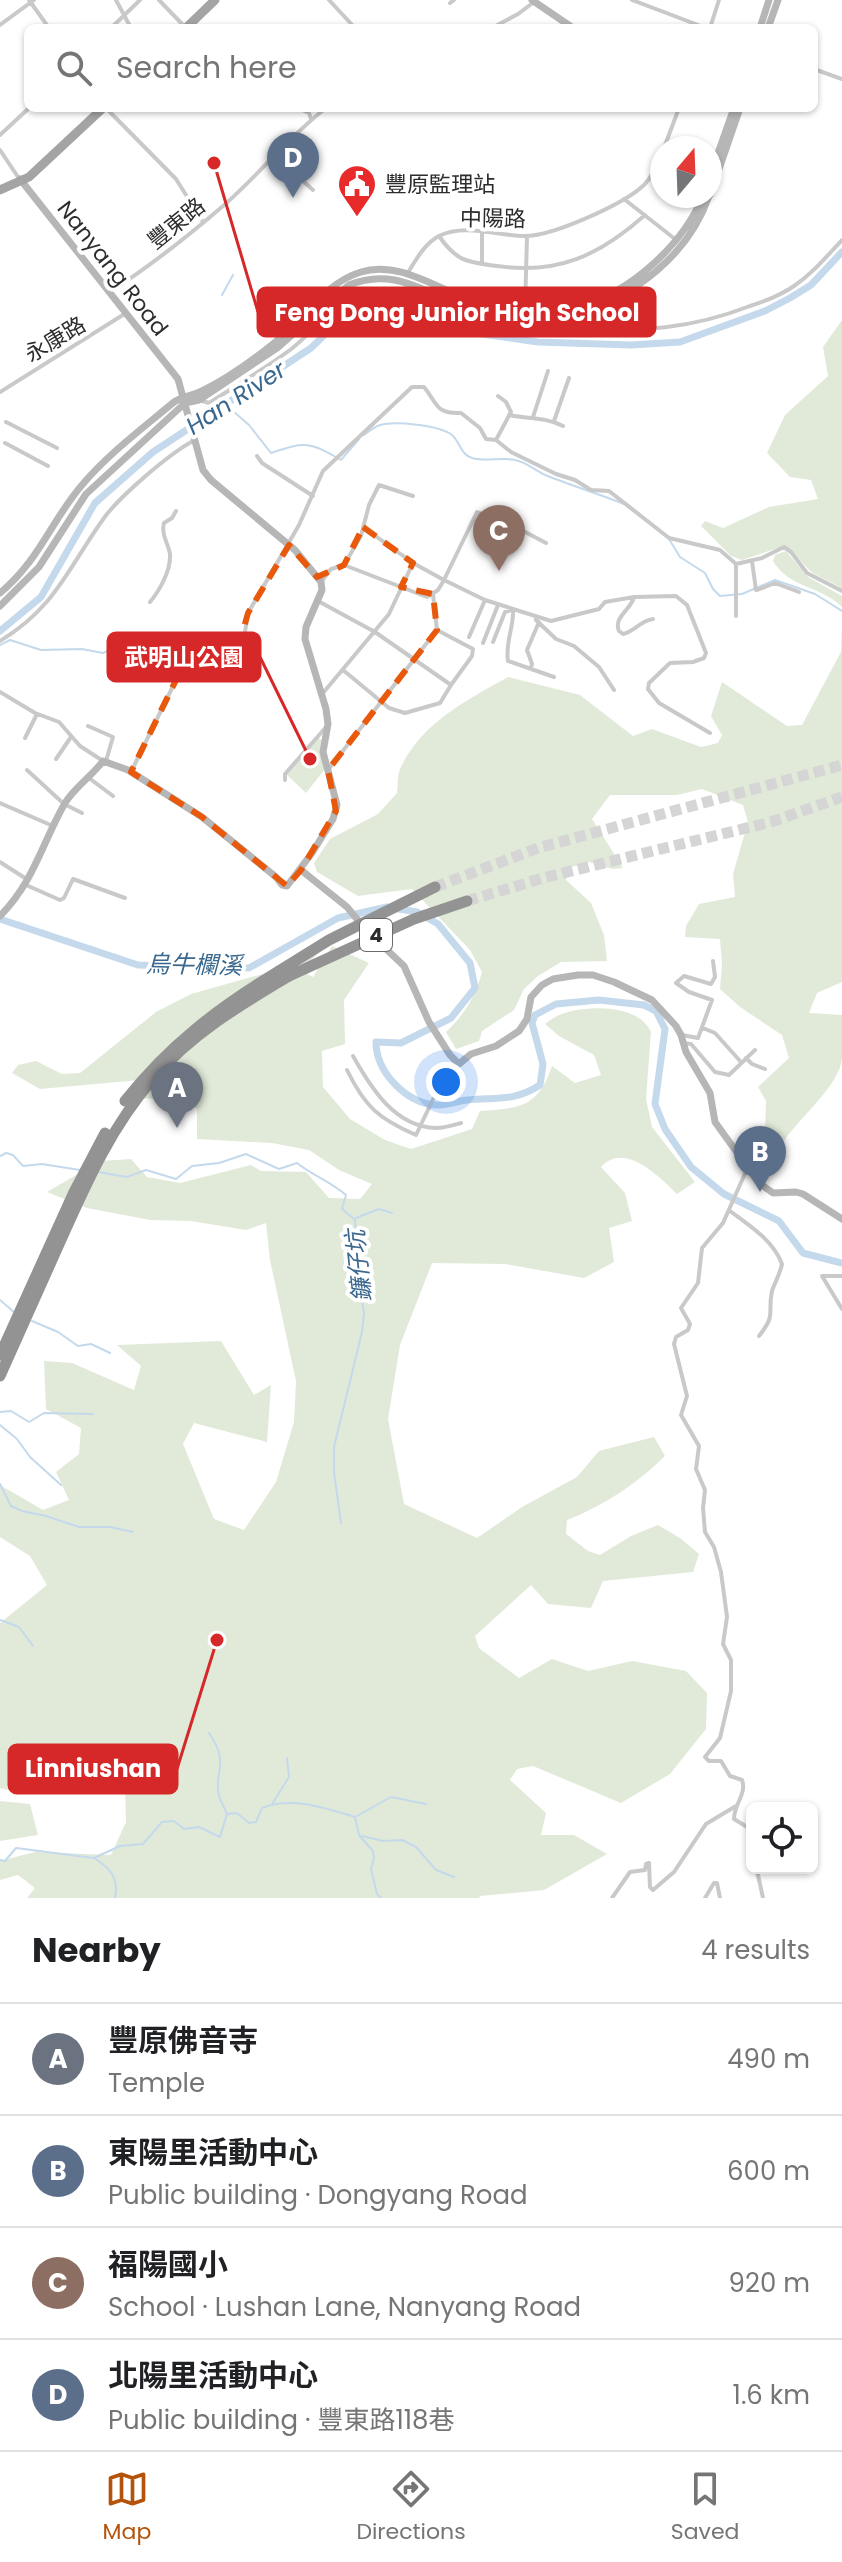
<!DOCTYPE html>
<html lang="en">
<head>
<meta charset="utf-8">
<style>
  :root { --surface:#fff; --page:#f6f6f6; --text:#202124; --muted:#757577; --line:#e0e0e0; --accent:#b45309 }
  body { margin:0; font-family:Poppins,"Noto Sans TC",sans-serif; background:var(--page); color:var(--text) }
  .controls { position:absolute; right:24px; bottom:24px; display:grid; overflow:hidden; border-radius:12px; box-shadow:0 2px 6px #0004 }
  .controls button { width:72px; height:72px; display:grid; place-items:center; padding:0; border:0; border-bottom:2px solid var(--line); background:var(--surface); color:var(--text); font:40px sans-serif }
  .compass { position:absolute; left:650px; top:136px; width:72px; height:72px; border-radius:50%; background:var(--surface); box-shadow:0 2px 6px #0004; rotate:19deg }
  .you { position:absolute; left:446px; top:1082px; width:28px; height:28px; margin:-20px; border:6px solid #fff; border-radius:50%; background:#1a73e8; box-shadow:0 0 0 12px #1a73e833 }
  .badge { display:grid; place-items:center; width:52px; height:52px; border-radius:50%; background:var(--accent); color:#fff; font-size:26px; font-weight:700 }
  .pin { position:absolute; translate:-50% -66px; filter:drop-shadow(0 2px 4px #0008) }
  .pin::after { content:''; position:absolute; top:42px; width:28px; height:24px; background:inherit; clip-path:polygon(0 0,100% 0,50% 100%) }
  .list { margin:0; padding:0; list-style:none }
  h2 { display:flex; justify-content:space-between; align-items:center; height:104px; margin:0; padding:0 32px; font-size:34px }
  h2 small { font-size:26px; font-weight:400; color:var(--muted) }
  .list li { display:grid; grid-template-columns:52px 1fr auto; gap:24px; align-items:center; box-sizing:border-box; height:112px; padding:0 32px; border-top:2px solid var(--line) }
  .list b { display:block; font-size:30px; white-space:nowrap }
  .list p { margin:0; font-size:26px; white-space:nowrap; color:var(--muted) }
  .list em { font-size:26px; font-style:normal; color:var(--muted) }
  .icon { flex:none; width:44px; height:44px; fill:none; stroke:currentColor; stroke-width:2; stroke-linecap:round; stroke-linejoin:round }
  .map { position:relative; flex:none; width:842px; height:1898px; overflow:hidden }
  .search { position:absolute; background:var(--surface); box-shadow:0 2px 6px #0004; left:24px; right:24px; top:24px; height:88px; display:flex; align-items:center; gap:20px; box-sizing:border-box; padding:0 28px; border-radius:12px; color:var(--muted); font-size:30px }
  .sheet { height:552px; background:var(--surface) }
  nav { display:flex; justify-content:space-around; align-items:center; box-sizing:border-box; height:112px; border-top:2px solid var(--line); background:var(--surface); font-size:22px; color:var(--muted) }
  nav a { display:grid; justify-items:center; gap:4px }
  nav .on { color:var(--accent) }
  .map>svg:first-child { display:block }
  .green { fill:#e1ead9 }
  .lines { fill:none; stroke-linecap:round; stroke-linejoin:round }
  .stream { stroke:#c4d9eb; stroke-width:2 }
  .river { stroke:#c4d9eb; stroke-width:7 }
  .highway-tunnel { stroke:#d5d5d5; stroke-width:11; stroke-dasharray:11 5.5; stroke-linecap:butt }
  .street { stroke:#c9c9c9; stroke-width:4 }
  .secondary { stroke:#b6b6b6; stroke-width:7 }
  .primary { stroke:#a4a4a4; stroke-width:9 }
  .highway { stroke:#939393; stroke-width:11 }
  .highway-bridge { stroke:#939393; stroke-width:11 }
  .marked { fill:none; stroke:#e8590c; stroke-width:6; stroke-dasharray:16 10; stroke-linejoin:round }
  .labels { text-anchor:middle; stroke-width:8; stroke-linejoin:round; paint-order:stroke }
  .shield { fill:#fff; stroke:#6b6b6b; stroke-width:2 }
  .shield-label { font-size:20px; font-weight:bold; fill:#2c2c2c }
  .poi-label { font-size:22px; fill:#2c2c2c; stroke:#fff; text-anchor:start }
  .street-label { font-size:22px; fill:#2c2c2c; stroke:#fff }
  .water-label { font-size:24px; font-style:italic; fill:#3a688f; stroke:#fff }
  .leader { fill:none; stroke:#d62828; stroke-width:3 }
  .callout-dot { fill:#d62828; stroke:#fff; stroke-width:3 }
  .callout { fill:#d62828; stroke:#d62828; stroke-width:3 }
  .callout-label { font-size:24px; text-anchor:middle; font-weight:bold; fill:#fff }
</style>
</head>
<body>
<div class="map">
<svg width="842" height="1898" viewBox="0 0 842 1898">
  <rect width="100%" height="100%" fill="#fff"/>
  <path class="green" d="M842 320V589C833 582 822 579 813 573 802 565 796 551 784 546L742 560 731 556 701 526 705 521 723 528 769 507 818 499 811 480 790 477 767 453 785 415 828 376 823 347Z
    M786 551 808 577 842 596V607C821 586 789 588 773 561L775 555Z
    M842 624V982L817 993 809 1013 842 1015C842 1029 842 1045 842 1059 839 1086 799 1118 784 1141L765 1132 766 1101 758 1087 789 1058 782 1035 740 1007 720 989 722 964 720 939 685 937 686 926 699 904 735 897 733 874 748 822 743 805 702 789 677 795H610L592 819 623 868 612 869 589 862 568 868 566 880 591 903 604 935 607 961 561 962 538 976 524 989 514 1010 482 1031 479 1041 456 1049 446 1032C465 1014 475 997 482 972L470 950 412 889 358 896 317 872 314 863 330 839 378 814 397 793C398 786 397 776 400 769 421 723 467 700 508 677L580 695 633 736 652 729 701 747 718 743 722 735 711 716 722 682 787 726 802 725 841 652Z
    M316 737 322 740 325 769 306 793 286 774Z
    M332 946 369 963 344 1000 345 1044 322 1051 323 1087 350 1119 385 1140 411 1149 472 1129 480 1111C520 1108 538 1108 552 1066L575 1083 601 1075 594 1055 559 1036 545 1024C550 1020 556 1016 562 1014 587 1005 639 1004 651 1032L646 1099 652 1127 695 1182 677 1194C659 1177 625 1141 601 1167L625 1193 632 1221 609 1228 614 1262 584 1278 505 1264 432 1263 400 1345 388 1419 404 1504 477 1538 522 1507 577 1477 599 1451 654 1437 665 1456C635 1485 605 1505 567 1520L566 1534 588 1551 600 1555 631 1536 658 1525 680 1538 699 1554 693 1572 603 1581 591 1608 548 1604 531 1585 475 1636 479 1648 519 1678 552 1659 588 1671 632 1661 686 1671 707 1693 706 1729 670 1774 621 1803 533 1766 517 1769 510 1780 546 1813 541 1835H574L607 1854 544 1890 480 1896 479 1898H27L35 1888 18 1875 0 1880V1861L35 1852 111 1855 126 1822 125 1787 107 1769 79 1756 55 1764 7 1790 0 1788V1623L47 1585 30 1556 0 1537V1485L43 1510 69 1500 56 1472 79 1454 81 1428 46 1409 44 1361 72 1363 134 1390 141 1366 117 1345 221 1341 254 1395 271 1385 267 1442 194 1423 183 1444 214 1519 244 1530 276 1482 294 1422 296 1381 270 1260 266 1223 246 1230 191 1221 150 1220 87 1208 47 1192 100 1161 131 1159 147 1177 180 1183 251 1165 261 1171 306 1172 329 1198 360 1199 372 1184 339 1170 309 1150 272 1143 197 1139V1109L183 1097 138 1099 140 1080 40 1089 12 1073 18 1065 36 1061 62 1074 80 1073 156 1012 191 994 277 970 320 951 301 971 313 977Z
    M0 1801 30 1804 38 1835 0 1841Z"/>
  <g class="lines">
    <path class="stream" d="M222 295 233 275
      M225 404 249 425 271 453C306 441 310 442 341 460L359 439
      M364 435C369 431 374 427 380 425 395 421 439 425 452 435 460 442 461 455 472 458 486 462 501 457 515 460 526 462 533 469 543 474 569 485 597 493 624 504
      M669 539 680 557 705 573 713 589 720 596 742 594 775 580 815 594 842 611
      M0 645 10 640 41 650 82 649 103 653 112 649
      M0 1156 6 1153 13 1155 23 1166 42 1164 80 1170
      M98 1172 127 1177 146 1170 176 1179 192 1166 219 1163 246 1154 279 1169 297 1163C312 1175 331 1182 346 1195L342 1209 354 1219
      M356 1218 379 1209 392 1213
      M0 1300 15 1313
      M32 1321 58 1332 78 1346 91 1344 110 1353
      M0 1412 11 1411 29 1422 44 1413 93 1414
      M0 1425 17 1439 30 1457 61 1485
      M0 1484 11 1506 22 1511 46 1516 79 1527H110L133 1532
      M341 1523 334 1472V1447L362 1332 364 1313 357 1271 355 1220
      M0 1620 19 1627 33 1646
      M209 1733C231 1765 213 1771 219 1796 221 1802 225 1809 227 1814
      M272 1804 289 1777 287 1758
      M357 1816 391 1797 426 1804
      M362 1836 383 1841 402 1840 416 1847 436 1870 454 1877
      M94 1858C110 1868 119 1878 115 1898
      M0 1860 5 1861 16 1848 94 1858 120 1846 143 1844 162 1822 174 1821 184 1829 199 1827 220 1837 227 1814 237 1813 249 1823 256 1822 262 1808C292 1796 325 1808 355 1817L359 1835 373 1851 374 1858 371 1869 377 1894 381 1898"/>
    <path class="river" d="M0 631 41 597 95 503 153 452 311 348 347 313 378 297 416 306 429 316 482 334 538 342 631 345 680 342 765 311 790 298 811 285 842 252
      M0 919 138 965 249 968 338 918 387 907 417 912 438 924 470 963 475 988 451 1018 401 1043 376 1042C376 1072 406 1103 436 1105 446 1106 457 1101 467 1100 496 1097 514 1102 540 1085L543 1064 532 1023 535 1015 556 1004 599 1000 644 1005 656 1011 665 1029 655 1104 665 1129 691 1167 724 1194 779 1221 803 1253 842 1263"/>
    <path class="highway-tunnel" d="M435 887 538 848 842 765
      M467 901 543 878 771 822 842 797"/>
    <path class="street" d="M29 0 49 28
      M116 0 131 28
      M159 0 185 27
      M329 0 355 28
      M632 0 706 28
      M450 3 454 0
      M0 25 34 0
      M111 28 140 0
      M492 28 518 14 534 2
      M710 28 719 0
      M814 69 842 79
      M106 108 176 179 203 222
      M298 108 309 113 311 119
      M0 135 29 108
      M664 148 679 108
      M0 150 18 177
      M274 155 313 190
      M624 199 675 239
      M439 236C457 262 467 262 497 266 558 275 600 255 645 215
      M482 264V232
      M407 274C416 260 424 244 439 236 464 223 499 236 525 236 553 236 624 204 644 185 653 176 658 164 662 152
      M110 292C150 266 187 237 223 206 259 175 288 137 326 108
      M525 309 527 237
      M0 392 126 313
      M199 400 209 403C236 386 264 369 290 350 317 329 337 297 372 290 405 283 448 312 481 321 513 328 545 329 578 329 643 331 688 330 750 306 766 301 781 295 794 286 813 273 827 256 842 240
      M509 415C527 419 546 417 563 426
      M533 417 548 371
      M554 421 569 378
      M6 422 57 448
      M496 440 511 412 506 402 498 396
      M5 443 48 466
      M257 456 262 463 313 496
      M363 527 413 563
      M752 561 756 590
      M344 565 361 536 369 505 379 485 413 496
      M321 582 331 569 344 565 427 597 438 590 444 580 485 600 551 621 599 609 605 602 634 597 676 596 687 605 706 653 704 658 693 662 670 663 649 683 648 689 659 703 710 733
      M757 590 775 583 799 592
      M634 597C631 610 613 617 619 631L623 634C635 631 640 621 653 619
      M318 601 375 632 451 685 472 656 473 649 437 630
      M150 602C160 590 171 570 170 554 168 543 161 534 164 523L172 518 176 511
      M513 609C514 628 505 642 508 661L554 677
      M536 616V620L556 639 574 646 599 667 614 690
      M736 616V564
      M469 637 485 600
      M0 641C56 607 68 568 104 518 120 496 169 454 193 441
      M493 642 505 612 511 610
      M483 643 498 605
      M531 668 532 664 527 650 539 622
      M343 670 389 708 405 713 440 703 451 685
      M0 692 35 713 59 722 80 746 103 761
      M323 693 389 614 413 563 444 580 477 512 512 525 546 543
      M88 726 113 737 106 761
      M25 738 37 714
      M56 759 71 737
      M27 770 64 804 82 813
      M328 770 437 630 433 594
      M131 772 176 680 198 662 221 658 239 645 245 632 248 613 299 525 323 471 412 387H424C438 404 435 414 461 413L480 428 486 439 496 440 511 452 556 474 575 480 591 490 609 491 669 538 720 550 736 564 762 558 784 547 791 552 807 573 842 591
      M89 778 113 796
      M285 780V774L327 726
      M0 803 53 826
      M0 862 28 880
      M26 885 60 900 64 898 73 879 125 898
      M703 1028 715 1033 741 1062
      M682 1035 698 1038 712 1000 689 992 676 983 684 976 711 984 715 977 713 961
      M683 1043 691 1044 715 1072 729 1075 755 1050
      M353 1056C371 1088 395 1127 436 1128 444 1128 454 1125 461 1123
      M746 1058 752 1064 765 1069
      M347 1070C365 1107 379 1119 416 1135L445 1074 458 1065
      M747 1169 723 1223 702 1248 698 1283 681 1308 690 1324 688 1330 676 1337 674 1344 687 1396 681 1415 699 1446 696 1469 705 1490 703 1508 705 1532 714 1547 721 1572 727 1617 723 1644 731 1660V1691L720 1738 705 1757 709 1761H721L730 1776 742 1780C747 1794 734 1804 734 1819L752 1830
      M730 1211C750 1226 773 1240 782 1264 780 1274 775 1282 772 1291 767 1315 777 1313 759 1336
      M842 1276H822L842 1309
      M752 1831 749 1840 752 1847
      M752 1852V1862
      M754 1868 758 1875 763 1898
      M612 1898 630 1872 645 1870 646 1864 649 1863 650 1887 653 1890 674 1872 706 1824 736 1806
      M705 1898 714 1883H717L720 1898"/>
    <path class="secondary" d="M532 0 573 28
      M760 28 769 0
      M768 28 778 0
      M710 176 734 108
      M710 195 740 108
      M0 593C39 561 51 521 82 485 108 454 143 428 174 402 183 396 192 396 202 391 224 380 253 360 273 344 302 321 324 283 361 272 398 260 437 289 471 300 505 311 544 315 579 306 631 293 683 244 703 196
      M0 606 39 567 86 494 185 403 199 400 277 348 349 285C391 268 419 289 458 304 505 322 568 326 613 302 622 297 630 290 638 285 670 263 696 233 709 196
      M301 870 347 907 366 930 404 966 429 1022 450 1055 459 1064 471 1054 496 1046 519 1031 527 1019 531 997 542 985 553 979 578 975H593L614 982 652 1000 676 1026 681 1035 686 1052 710 1093 715 1122 759 1183 773 1193 796 1192 803 1194 842 1219
      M0 916C34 882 42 843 65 803 75 787 92 776 103 761L128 770 202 817 276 877 282 885 287 886 312 853 333 819 337 805 323 752 328 724 326 709 305 639 306 627 322 590 321 582 295 550 211 480 203 470 178 379 20 179"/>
    <path class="primary" d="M186 28 215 0
      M0 190 29 177 103 108"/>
    <path class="highway" d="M125 1101C169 1045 218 1008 279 971
      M0 1355 74 1192 105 1133
      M0 1376C20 1331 40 1287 60 1242 86 1184 111 1127 153 1079 190 1035 240 1005 289 976"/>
    <path class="highway-bridge" d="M279 971 329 940 435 887
      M289 976 414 919 467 901"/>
  </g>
  <path class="marked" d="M363 527 413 563 401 587 433 594 437 630 328 770 336 811 301 870 287 886 202 817 131 772 176 680 198 662 221 658 239 645 248 613 289 545 317 577 344 565Z"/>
  <defs>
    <g id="civic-pin" transform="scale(2)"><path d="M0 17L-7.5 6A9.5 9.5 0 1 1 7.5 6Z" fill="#e82a2a" stroke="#fff"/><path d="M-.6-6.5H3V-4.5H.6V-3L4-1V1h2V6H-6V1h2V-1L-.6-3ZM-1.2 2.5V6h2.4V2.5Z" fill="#fff"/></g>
  </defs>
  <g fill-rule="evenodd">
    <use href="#civic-pin" x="357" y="184"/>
  </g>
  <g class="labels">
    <rect class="shield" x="360" y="919" width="32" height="32" rx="6"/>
    <g class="shield-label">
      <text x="376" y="942">4</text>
    </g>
    <g class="poi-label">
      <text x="385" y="192">豐原監理站</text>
    </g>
    <g class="street-label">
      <text transform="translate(493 218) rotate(1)" y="8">中陽路</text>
      <text transform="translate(176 223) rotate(-39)" y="8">豐東路</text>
      <text transform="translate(113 268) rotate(52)" y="8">Nanyang Road</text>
      <text transform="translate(55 339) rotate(-31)" y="8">永康路</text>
    </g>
    <g class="water-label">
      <text transform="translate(236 398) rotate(-33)" y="8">Han River</text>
      <text transform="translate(194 965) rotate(1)" y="8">烏牛欄溪</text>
      <text transform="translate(359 1266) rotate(-96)" y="8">鐮仔坑</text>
    </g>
  </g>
  <path class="leader" d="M214 163L258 312M310 759L260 657M217 1640L177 1769"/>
  <g class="callout-dot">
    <circle cx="214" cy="163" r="8"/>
    <circle cx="310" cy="759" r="8"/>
    <circle cx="217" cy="1640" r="8"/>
  </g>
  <g class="callout">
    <rect x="258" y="288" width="397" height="48" rx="8"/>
    <rect x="108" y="633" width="152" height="48" rx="8"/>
    <rect x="9" y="1745" width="168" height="48" rx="8"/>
  </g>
  <g class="callout-label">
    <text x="457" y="321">Feng Dong Junior High School</text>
    <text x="184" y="666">武明山公園</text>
    <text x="93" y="1777">Linniushan</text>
  </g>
</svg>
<div class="controls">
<button><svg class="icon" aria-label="locate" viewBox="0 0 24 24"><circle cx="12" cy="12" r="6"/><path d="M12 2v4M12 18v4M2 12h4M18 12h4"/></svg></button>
</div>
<svg class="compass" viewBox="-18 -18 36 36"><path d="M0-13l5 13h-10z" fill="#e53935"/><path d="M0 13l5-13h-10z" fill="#757577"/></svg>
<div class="you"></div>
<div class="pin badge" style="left:177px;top:1128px;background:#6b7280">A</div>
<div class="pin badge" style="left:760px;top:1192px;background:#5c6f8a">B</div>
<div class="pin badge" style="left:499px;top:571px;background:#8d6e63">C</div>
<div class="pin badge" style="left:293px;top:198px;background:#5c6f8a">D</div>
<div class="search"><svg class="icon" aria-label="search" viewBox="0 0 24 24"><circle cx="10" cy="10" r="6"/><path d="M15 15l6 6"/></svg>Search here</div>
</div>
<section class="sheet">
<h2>Nearby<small>4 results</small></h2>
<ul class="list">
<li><span class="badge" style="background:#6b7280">A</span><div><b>豐原佛音寺</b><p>Temple</p></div><em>490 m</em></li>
<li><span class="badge" style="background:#5c6f8a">B</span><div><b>東陽里活動中心</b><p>Public building · Dongyang Road</p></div><em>600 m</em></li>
<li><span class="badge" style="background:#8d6e63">C</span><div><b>福陽國小</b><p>School · Lushan Lane, Nanyang Road</p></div><em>920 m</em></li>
<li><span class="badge" style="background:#5c6f8a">D</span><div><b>北陽里活動中心</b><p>Public building · 豐東路118巷</p></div><em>1.6 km</em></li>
</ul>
</section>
<nav>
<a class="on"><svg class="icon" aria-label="map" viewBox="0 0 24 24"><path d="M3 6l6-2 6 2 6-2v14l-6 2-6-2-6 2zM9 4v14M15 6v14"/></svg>Map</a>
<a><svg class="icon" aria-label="directions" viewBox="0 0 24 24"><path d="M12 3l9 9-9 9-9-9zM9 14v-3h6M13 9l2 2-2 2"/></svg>Directions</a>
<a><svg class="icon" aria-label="saved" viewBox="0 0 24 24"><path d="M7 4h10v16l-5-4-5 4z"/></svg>Saved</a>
</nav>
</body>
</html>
